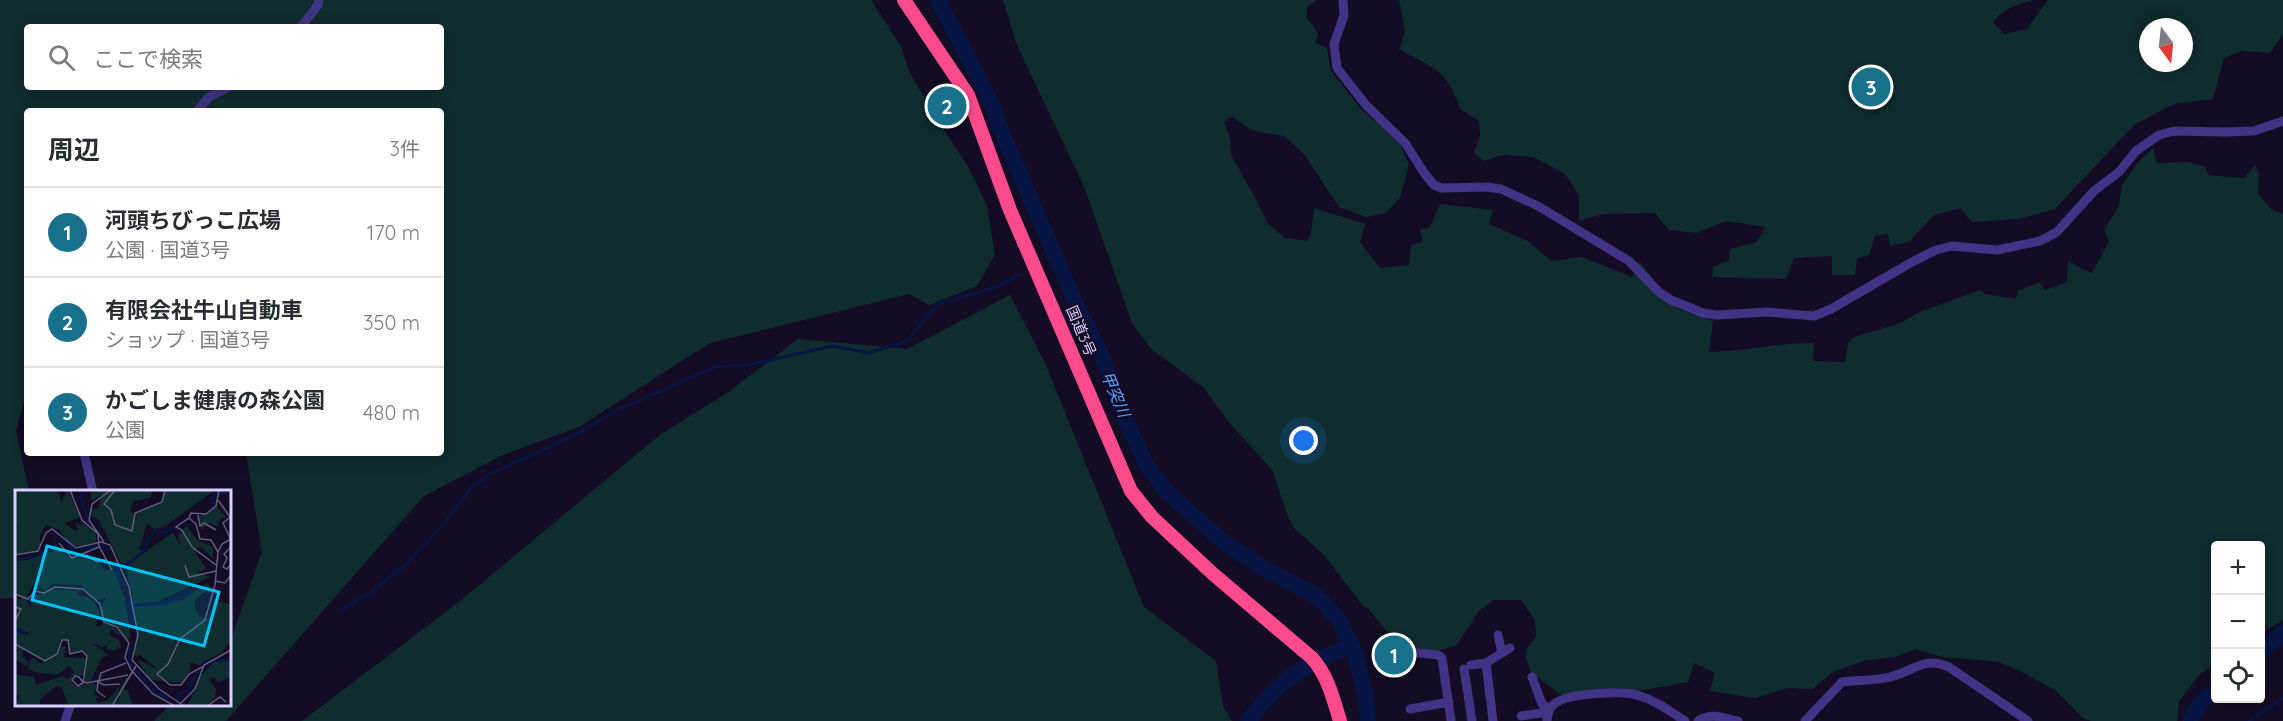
<!DOCTYPE html>
<html lang="ja">
<head>
<meta charset="utf-8">
<style>
  :root { --surface:#fff; --page:#f2f2f3; --text:#2b2b33; --muted:#7c7c81; --line:#e1e1e2; --accent:#18708d }
  body { margin:0; font-family:Quicksand,"Noto Sans JP",sans-serif; background:var(--page); color:var(--text) }
  .controls { position:absolute; right:18px; bottom:18px; display:grid; overflow:hidden; border-radius:6px; box-shadow:0 3px 15px #0003 }
  .controls button { width:54px; height:54px; display:grid; place-items:center; padding:0; border:0; border-bottom:2px solid var(--line); background:var(--surface); color:var(--text); font:30px sans-serif }
  .compass { position:absolute; left:2139px; top:18px; width:54px; height:54px; border-radius:50%; background:var(--surface); box-shadow:0 3px 15px #0003; rotate:165deg }
  .you { position:absolute; left:1304px; top:441px; width:21px; height:21px; margin:-15px; border:4px solid #fff; border-radius:50%; background:#1a73e8; box-shadow:0 0 0 9px #1a73e833 }
  .badge { display:grid; place-items:center; width:39px; height:39px; border-radius:50%; background:var(--accent); color:#fff; font-size:20px; font-weight:700 }
  .pin { position:absolute; translate:-50% -50%; border:3px solid #fff; box-shadow:0 2px 6px #0006 }
  .list { margin:0; padding:0; list-style:none }
  h2 { display:flex; justify-content:space-between; align-items:center; height:78px; margin:0; padding:0 24px; font-size:26px }
  h2 small { font-size:20px; font-weight:400; color:var(--muted) }
  .list li { display:grid; grid-template-columns:39px 1fr auto; gap:18px; align-items:center; box-sizing:border-box; height:90px; padding:0 24px; border-top:2px solid var(--line) }
  .list b { display:block; font-size:22px; white-space:nowrap }
  .list p { margin:0; font-size:20px; white-space:nowrap; color:var(--muted) }
  .list em { font-size:20px; font-style:normal; color:var(--muted) }
  .icon { flex:none; width:33px; height:33px; fill:none; stroke:currentColor; stroke-width:2; stroke-linecap:round; stroke-linejoin:round }
  .map { position:relative; flex:none; width:2283px; height:721px; overflow:hidden }
  .search { position:absolute; background:var(--surface); box-shadow:0 3px 15px #0003; left:24px; top:24px; width:420px; height:66px; display:flex; align-items:center; gap:15px; box-sizing:border-box; padding:0 21px; border-radius:6px; color:var(--muted); font-size:22px }
  .panel { position:absolute; background:var(--surface); box-shadow:0 3px 15px #0003; left:24px; top:108px; width:420px; height:348px; border-radius:6px }
  .map>svg:first-child { display:block }
  .green { fill:#0f2c2e; fill-rule:evenodd }
  .lines { fill:none; stroke-linecap:round; stroke-linejoin:round }
  .stream { stroke:#061543; stroke-width:3 }
  .river { stroke:#061543; stroke-width:16 }
  .minor { stroke:#413486; stroke-width:9 }
  .highway { stroke:#ff4a8c; stroke-width:14 }
  .labels { text-anchor:middle; stroke-width:4.5; stroke-linejoin:round; paint-order:stroke }
  .street-label { font-size:15px; fill:#dacfff; stroke:#130c24 }
  .water-label { font-size:16px; font-style:italic; fill:#5da2ff; stroke:#130c24 }
  .inset-river { fill:none; stroke:#061543; stroke-width:3 }
  .inset-road { fill:none; stroke:#635a7c; stroke-width:1.5 }
  .view { fill:#00c5fa; fill-opacity:0.15; stroke:#00c5fa; stroke-width:3 }
  .inset-edge { fill:none; stroke:#dacfff; stroke-width:3 }
</style>
</head>
<body>
<div class="map">
<svg width="2283" height="721" viewBox="0 0 2283 721">
  <rect width="100%" height="100%" fill="#130c24"/>
  <path class="green" d="M0 0H871L902 48 908 69 931 110 969 168 987 206 995 255 977 286 929 305 909 294 710 343 579 427 505 454 424 496 226 721H154L170 705 230 704V641L262 552 246 453H441V111H27V390L16 431 29 491 16 492V598L0 599ZM27 27H441V87H27Z
    M1003 0H1317L1307 7V19L1313 25 1318 35 1315 43 1327 48 1331 71 1362 110 1382 127 1401 146 1409 165 1400 198 1386 213 1366 217 1339 207 1304 154 1284 136 1253 131 1232 117 1224 122 1230 138 1231 155 1252 192 1268 224 1285 238 1307 241 1311 234 1314 208 1365 224 1360 242 1380 268 1409 265 1411 245 1423 242 1420 230 1430 227 1440 204 1493 210 1489 224 1528 241 1551 261 1582 257 1632 277 1639 261 1676 308 1713 321 1709 352C1744 351 1778 343 1814 343L1813 361 1845 362 1848 343 1854 337 1898 324 1922 311 1980 290 1985 294 2016 299 2018 291 2039 282 2045 290 2067 282 2068 261 2092 273 2109 241 2104 230 2119 206 2122 185 2137 163 2153 148 2157 163 2188 162 2205 167 2209 175 2244 178 2255 165 2259 173 2258 194 2271 209 2283 214V620L2261 633 2260 546H2216L2215 664 2200 674 2179 701 2177 721H2091L2083 718 2055 690 2022 672 1999 662 1942 657 1916 649 1895 657 1863 661 1833 672 1813 689 1788 688 1755 698 1710 691 1715 673 1694 663 1688 682 1639 691 1563 696 1531 673 1526 658 1527 649 1536 636 1535 620 1521 600H1493L1479 611 1456 646 1433 652 1406 645 1386 631 1368 608 1363 606 1324 555 1294 528 1286 512 1273 471 1227 420 1204 388 1151 349 1132 323 1085 189 1016 43Z
    M1399 0H2034C2019 4 2001 9 1993 23L2005 34 2027 29 2048 0H2283V34L2270 53 2241 51 2224 58 2213 99 2174 104 2134 125 2055 209 2019 219 1972 222 1960 208 1934 215 1909 242 1890 246 1888 234 1875 236 1869 255 1857 259 1855 275H1832V256L1794 258 1786 279 1712 277 1713 267 1729 260 1730 249 1757 242 1765 227 1726 221 1697 233 1669 230 1655 213 1602 214 1579 221V195L1565 174 1533 157 1502 155 1484 161 1474 153 1480 135 1479 121 1460 109C1447 68 1433 69 1399 49L1405 32ZM2148 27H2184V63H2148Z
    M1010 295 1045 363 1144 607 1216 661 1223 706 1232 721H302L460 601 661 434 727 393 798 339 907 349Z
    M1380 636 1401 647 1402 662 1389 664Z"/>
  <g class="lines">
    <path class="stream" d="M342 610 375 589 403 567 439 529 471 488 490 474 577 434 616 411 715 367 748 365 832 346 869 353 907 341 938 304 996 287 1021 274
      M2249 721 2283 698"/>
    <path class="river" d="M938 0 992 104 1000 128 1073 297 1102 356 1124 416 1146 464 1165 490 1228 546 1265 569 1315 595 1328 607 1339 620 1355 652 1365 693 1368 721
      M2260 653 2283 633
      M1324 658 1351 645
      M1248 721C1266 699 1284 678 1310 665
      M2191 721C2194 707 2205 699 2216 690"/>
    <path class="minor" d="M1343 0 1344 15 1334 44 1337 68 1366 105 1406 144 1424 173 1434 185 1441 188 1487 187 1501 189 1514 195 1538 206 1629 261 1659 292 1671 300 1703 313 1717 315 1767 312 1814 316 1831 309 1912 262 1936 250 1952 246 1997 250 2040 241 2057 232 2094 191 2119 172 2136 151 2159 135 2174 131 2225 132 2254 131 2283 121
      M301 27 318 5 319 0
      M197 111 209 97 229 87
      M84 453 93 492
      M1498 635 1502 653
      M1396 646 1401 651 1438 655 1442 658 1451 721
      M1486 663 1510 648
      M1471 665 1486 663 1493 721
      M1464 669 1472 721
      M1532 677 1542 704 1550 709
      M1410 709 1449 702
      M1521 716 1548 712
      M65 721 71 704
      M1547 721C1548 714 1548 709 1554 704 1567 693 1624 690 1640 696 1657 701 1671 712 1685 721
      M1698 721C1711 712 1723 718 1738 721
      M1805 721 1842 682C1858 680 1875 681 1890 677 1915 671 1922 656 1949 667L2028 721"/>
    <path class="highway" d="M904 0 968 95 1010 210 1131 491 1152 517 1212 573 1312 658C1328 676 1333 698 1340 721"/>
  </g>
  <g class="labels">
    <g class="street-label">
      <text transform="translate(1081 331) rotate(67)" y="5">国道3号</text>
    </g>
    <g class="water-label">
      <text transform="translate(1116 394) rotate(67)" y="6">甲突川</text>
    </g>
  </g>
  <g transform="translate(15 490)">
    <rect width="216" height="216" fill="#130c24"/>
    <path d="M0 0H39L44 3 46 12 53 0 65 27 50 33 60 41 63 39 60 32 68 36 65 31 81 44V51L67 57 54 54 44 40 31 35 25 45V59L0 65V38L3 36H0ZM76 0H138L135 8 119 11 115 20 119 25 147 12 150 0H200L149 37 139 39 132 33 124 60 134 59 158 43 165 54 163 45 172 36 182 50 198 57V69L188 58 182 57 181 63 191 79 183 82 195 87 136 115 119 114 110 74 105 72 83 29 74 25 76 19H83L87 5 76 11ZM202 17 211 27 204 30 203 37 194 33 186 40 185 26ZM40 53 52 66 85 72 89 81 98 78 110 109 116 147 112 150 102 136 89 131 86 116 91 108 81 110 67 95 37 94 30 102 20 93 11 108 15 118 17 107 39 99 66 101 61 104 75 108 81 115 85 124 81 136H86L87 132 100 137 108 148 96 139 95 145 104 150 106 157 98 161 91 159 93 154 88 157 77 153 94 165 87 168 75 192H69L72 165 67 161 54 164 53 149 46 150 40 165 32 171 41 166 46 156 51 157 49 167 71 168 68 185 57 186 56 192 61 197 79 193 82 196 79 204 85 208H80L83 213 93 210 105 196 99 214 104 208 105 199 111 187H116L107 197 113 201 118 216H54L47 198 41 196 25 209V216H0L4 206 0 204V184L19 187 21 195 47 186 53 189 59 182 54 176 42 185 20 182 13 178 14 172 11 176 0 169V161H4L0 155 8 160 7 167 14 172 18 167 24 173 31 171 0 154V105L4 106 3 111 7 107 0 104V70L37 61ZM194 92V98L180 110V118L184 126 193 129 199 111 216 114 215 152 206 163 184 175 174 172 176 179 166 193 136 190 122 169 144 180 124 164 122 167 117 164 122 155 119 117 167 110ZM216 170V187L203 192 199 187 194 189 201 199 200 208 190 216H171L181 201 184 187 199 172Z" fill="#0f2c2e"/>
    <path class="inset-river" d="M72 0 65 6 73 31 86 46M200 16 196 10 200 4 216 2M47 48 60 62 84 55 96 59M0 69H11L37 59 42 43M101 71V83L111 96M106 79 131 60 133 48 140 41 153 42 174 28M114 109 120 143M120 115 151 113 176 103M0 138 13 144 0 139M119 153 113 163 115 174 141 203 156 210M161 211 165 203 175 201 176 192 186 180 199 170H214L216 165"/>
    <path class="inset-road" d="M55 0 67 30 83 44 84 56 97 80M100 0 89 14 96 20 100 35 117 41 120 23 147 12 150 0M203 10 215 27 208 33 216 50M183 25 185 36 189 33 201 40M174 28 161 37 167 40 177 57 201 75M174 28 181 34 185 49 196 50 203 62M174 28 176 23 191 24 201 16 204 0M74 30 77 14 96 0M74 30 89 52M44 53 57 68 84 57M216 57 209 64 212 68 208 77 212 79 216 74M0 65 23 61 31 43 37 39 61 58 86 52 95 55 114 97 123 145 117 170 144 199 169 216M71 65 82 72 91 69M170 75 174 87 201 81M200 91 210 93 216 85M0 104 13 109 20 101 29 103 40 97 68 99 85 114 89 132 102 137 114 153 110 167 116 180 138 204 160 216M0 117 6 119 0 131M0 154 30 171 42 164 47 150H53L55 164 67 161 72 166 69 186 68 191V193L63 196 57 190 60 186 64 187 67 191H68L69 192 72 193 113 185M189 176 174 184 166 195H155L142 184 153 174 165 149 190 130 200 95 203 62 207 54 216 49M84 190 86 183 111 173M82 191 89 195 105 194M83 192 82 201 90 207M165 214 180 199 189 175 216 160M97 216 121 176M192 216 205 207 211 212"/>
    <path class="view" d="M32 56 204 102 189 156 17 110Z"/>
    <rect width="216" height="216" class="inset-edge"/>
  </g>
</svg>
<div class="controls">
<button>+</button>
<button>−</button>
<button><svg class="icon" aria-label="locate" viewBox="0 0 24 24"><circle cx="12" cy="12" r="6"/><path d="M12 2v4M12 18v4M2 12h4M18 12h4"/></svg></button>
</div>
<svg class="compass" viewBox="-18 -18 36 36"><path d="M0-13l5 13h-10z" fill="#e53935"/><path d="M0 13l5-13h-10z" fill="#7c7c81"/></svg>
<div class="you"></div>
<div class="pin badge" style="left:1394px;top:655px">1</div>
<div class="pin badge" style="left:947px;top:106px">2</div>
<div class="pin badge" style="left:1871px;top:87px">3</div>
<div class="search"><svg class="icon" aria-label="search" viewBox="0 0 24 24"><circle cx="10" cy="10" r="6"/><path d="M15 15l6 6"/></svg>ここで検索</div>
<section class="panel">
<h2>周辺<small>3件</small></h2>
<ul class="list">
<li><span class="badge">1</span><div><b>河頭ちびっこ広場</b><p>公園 · 国道3号</p></div><em>170 m</em></li>
<li><span class="badge">2</span><div><b>有限会社牛山自動車</b><p>ショップ · 国道3号</p></div><em>350 m</em></li>
<li><span class="badge">3</span><div><b>かごしま健康の森公園</b><p>公園</p></div><em>480 m</em></li>
</ul>
</section>
</div>
</body>
</html>
